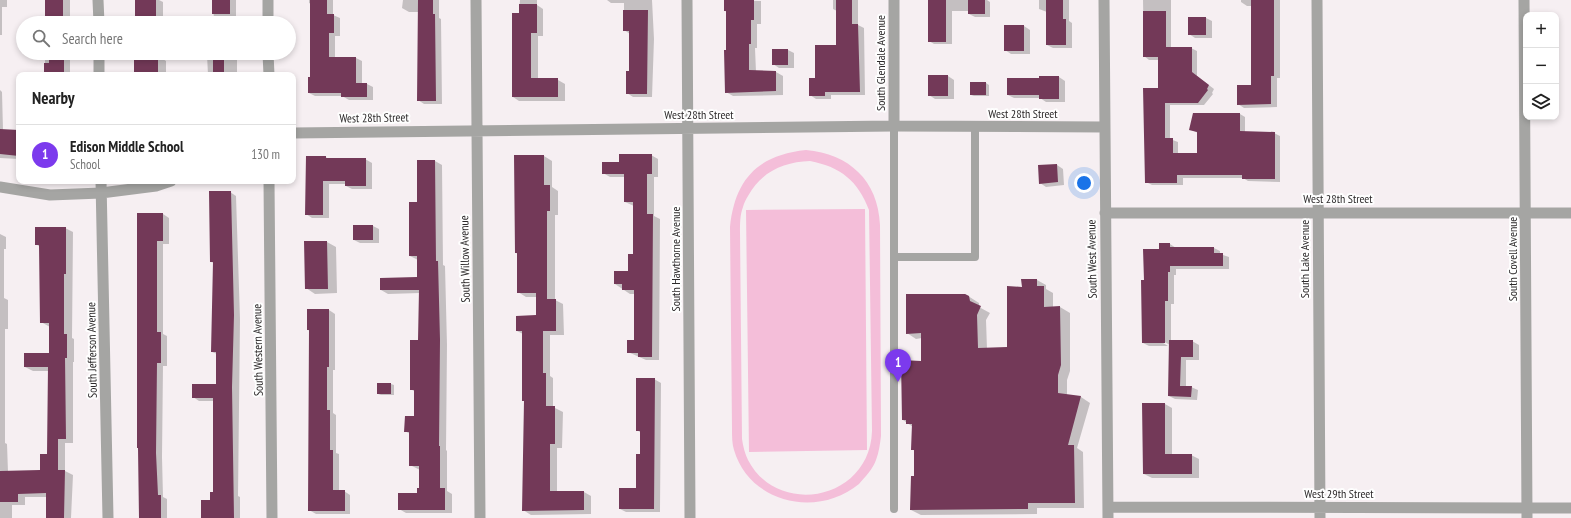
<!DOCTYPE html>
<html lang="en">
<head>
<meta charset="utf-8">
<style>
  :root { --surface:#fff; --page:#f6f6f6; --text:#222; --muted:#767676; --line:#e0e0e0; --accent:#7c3aed }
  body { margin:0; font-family:"PT Sans Narrow",sans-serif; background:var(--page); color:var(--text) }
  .controls { position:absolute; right:12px; top:12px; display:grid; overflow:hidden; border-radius:8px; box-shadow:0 2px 6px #0003 }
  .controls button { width:36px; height:36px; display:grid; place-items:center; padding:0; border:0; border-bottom:1px solid var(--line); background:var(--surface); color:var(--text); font:20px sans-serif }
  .you { position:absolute; left:1084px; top:183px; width:14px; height:14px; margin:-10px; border:3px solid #fff; border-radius:50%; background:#1a73e8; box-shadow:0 0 0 6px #1a73e833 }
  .badge { display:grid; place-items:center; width:26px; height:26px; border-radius:50%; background:var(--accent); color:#fff; font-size:13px; font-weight:700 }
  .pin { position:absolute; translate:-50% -33px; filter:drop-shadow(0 1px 2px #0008) }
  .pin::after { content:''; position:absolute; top:21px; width:14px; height:12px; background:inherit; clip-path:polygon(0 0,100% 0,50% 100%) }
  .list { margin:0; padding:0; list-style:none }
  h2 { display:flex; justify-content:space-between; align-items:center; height:52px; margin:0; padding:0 16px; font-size:17px }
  h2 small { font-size:13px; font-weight:400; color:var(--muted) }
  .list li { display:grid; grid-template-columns:26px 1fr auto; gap:12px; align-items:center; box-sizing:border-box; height:60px; padding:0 16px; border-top:1px solid var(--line) }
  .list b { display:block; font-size:15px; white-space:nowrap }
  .list p { margin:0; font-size:13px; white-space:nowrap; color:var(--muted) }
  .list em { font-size:13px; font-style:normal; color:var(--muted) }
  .icon { flex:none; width:22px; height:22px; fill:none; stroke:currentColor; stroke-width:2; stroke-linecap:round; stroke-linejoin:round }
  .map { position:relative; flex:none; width:1571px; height:518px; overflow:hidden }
  .search { position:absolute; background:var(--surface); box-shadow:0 2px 6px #0003; left:16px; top:16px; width:280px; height:44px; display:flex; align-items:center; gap:10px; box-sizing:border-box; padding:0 14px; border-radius:22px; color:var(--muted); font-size:15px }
  .panel { position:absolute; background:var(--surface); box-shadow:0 2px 6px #0003; left:16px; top:72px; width:280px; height:112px; border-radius:8px }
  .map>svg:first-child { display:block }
  .green { fill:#f4bed9; fill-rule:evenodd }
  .shadow { fill:#0003 }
  .building { fill:#733958 }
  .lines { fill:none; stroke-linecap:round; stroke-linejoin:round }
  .service { stroke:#a5a5a3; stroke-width:8 }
  .minor { stroke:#a5a5a3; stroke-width:11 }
  .tertiary { stroke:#a5a5a3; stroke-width:11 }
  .labels { text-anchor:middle; stroke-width:4; stroke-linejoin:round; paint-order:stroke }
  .street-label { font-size:12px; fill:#2c292a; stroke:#fefefe }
</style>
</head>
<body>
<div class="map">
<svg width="1571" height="518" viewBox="0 0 1571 518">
  <rect width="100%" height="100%" fill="#f6eff2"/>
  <path class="green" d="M806 150C849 154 878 180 880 225L881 436C880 444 879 452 876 460 873 469 865 477 859 484 818 518 750 504 734 450 732 444 732 436 732 429L730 227C735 179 758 155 806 150ZM810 161C841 167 858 181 869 210L872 431C870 500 778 518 748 460 745 454 743 446 742 439L740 232C740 223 740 215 743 207 744 203 746 199 748 196 762 171 784 162 810 161Z
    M865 209 867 450 749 452 746 210Z"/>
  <path class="shadow" d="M0 0H7V7H2V35H0Z
    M46 0H70V23H46Z
    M136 0H159L163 2V23H136Z
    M213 0H236V23H214Z
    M309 0H333V15L340 18V36H335V58H356L362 61V84H367L373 87V100H349L342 96H315L309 93 311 78V4L309 3Z
    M403 0H439V18L441 19 442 104H424L418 100 419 12H409L402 8Z
    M520 0H537V5L543 9V36H538V80H558L565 84V101H519L513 97Z
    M607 0H652L654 39 652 97H633L627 93 630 72V34L624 30V3H611Z
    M725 0 761 1V24H757V48H755L756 72H776L783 76V95L733 96 726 92 727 12 725 11Z
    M833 0H858V25L864 28 865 95H831V99H816L810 95 816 79 837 46V11L833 9Z
    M928 0H987L990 2V17H975L969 14V11H952V44H934L929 41Z
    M1039 0H1069V21L1072 23V48H1053L1047 45V12L1039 9Z
    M1143 0H1171V48H1191L1197 51V76L1214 89 1212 93 1213 94 1204 105H1170V139L1178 142V154H1198V133L1190 129 1240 114 1245 117V132L1274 133 1280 136V182L1248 181 1243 178H1183V185H1152L1146 182 1159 89V60H1149L1144 56Z
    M1241 0H1280V78H1277V107L1244 108 1238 104 1252 86 1251 6H1247L1241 2Z
    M1206 18 1212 21V38H1195L1189 34Z
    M1024 26 1030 30V54H1011L1005 50Z
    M788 50 794 53V68H779L773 64Z
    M45 53H70V75H45Z
    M136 53H163V59L166 61V75H135Z
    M203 53H237V75H208L207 55Z
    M948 76 954 80V99H935L929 95Z
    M1059 77 1065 81V102H1046L1040 98H1014L1008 95 1040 79Z
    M986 83 989 85V96H974L971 95Z
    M0 90 2 92 3 130 19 138V159L0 158Z
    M651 155 658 159V177H654V216L660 219 659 360H646L628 352 635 341V294H630L615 284 629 272 634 255V206L625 202V177H610L603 173 620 163Z
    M515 156H544L552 161V187L558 191V215H555V300L563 304 564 335H550V376L553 378V407L563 412 562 448H557V492H584L591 496V514L531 515 523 510 525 402 523 334 517 331 537 316V297H526L518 292V254L516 253Z
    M325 157 330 159H365L372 163V189H352L346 186V184H329V218H312L306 214Z
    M418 161H435L442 165 443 265 445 266 447 345 446 450 447 451V491L452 494V513H406L399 509 418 494 420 489V470L410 465V434L405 431 415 417V392L411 389 419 341 420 293 388 294 381 290 418 278V260L410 256 418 203Z
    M1057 165 1063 169 1064 185 1046 187 1040 183Z
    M230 192 236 196 240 319 238 496 240 497V518H202L214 493V401H199L193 397 217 385V354L212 352 214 263 211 262Z
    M138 214H163L169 218V244H163V334L167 336V366H163L162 457 163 497 167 499V518H140Z
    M373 226 379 229V243H360L354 240Z
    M65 228 73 232 72 338 74 339V362H73V443H65V471L73 475 71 518H47V497H25V505H12V518H0V234L6 237V249H4V298L8 300V329H5V443L7 444 8 472 41 471 48 455 49 371H33L25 367 50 354V327L41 322 40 247 36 244Z
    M327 242 336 247 337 293 315 294 306 288Z
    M1170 244 1176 248H1214L1220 251V254L1229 257V269H1176V275H1174V304H1171V341H1192L1199 345V360H1186V387H1191L1198 390 1197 400 1175 399 1169 396 1170 345 1161 340 1160 341 1168 346H1149L1143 343 1145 281 1160 250Z
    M1037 280 1046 285V289L1053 293V308L1060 307 1070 313V371L1067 380V395L1081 397 1090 403 1077 448 1083 452 1084 508H1037V514L921 515 911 510 915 477V451L912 449 913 427 903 420 922 362V338L916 339 907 333 965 294 979 303V307L990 313 986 320 987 349 1008 348 1023 288Z
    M329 310 335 314V370H333V413L336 415V453L339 454V491H344L350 495V514H316L309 510 310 331 308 330Z
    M654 379 661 383 660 512H626L620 509 637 489 641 455V433L637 430Z
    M391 384 394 385V395H381L378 394Z
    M1165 404 1172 408V455H1191L1199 459V478H1152L1144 474Z"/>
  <path class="building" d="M45 0H63V21H45Z
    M135 0H156V23H135Z
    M212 0H230V14H212Z
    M310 0H327V14H334V33H329V57H356V83H367V97H341V93H308V77H310Z
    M418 0H433V14H435L436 101H417Z
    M724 0H754V20H751V44H749V70L776 71V91L725 93 724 50H726V11H724Z
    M836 0H852V24H858L860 92H825V96H809V78H815V45H836Z
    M928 0H946V42H928Z
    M968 0H985V14H968Z
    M1046 0H1063V19H1066V45H1046Z
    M1251 0H1274V76H1271V104L1237 105V85H1251Z
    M519 4H537V33H531V78H558V97H512V13H519Z
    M623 10H648L647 94H626V71H629V31H623Z
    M1143 11H1166V47H1192V72L1209 85 1207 89 1208 90 1198 103H1165V138H1173V153H1197V132L1189 130 1193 113H1240V131L1275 132V179H1242V175H1177V183H1145L1143 88H1158V57H1143Z
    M1188 17H1206V35H1188Z
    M1004 25H1024V51H1004Z
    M772 49H788V65H772Z
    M49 53H64V75H44V63H49Z
    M134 53H151V55H158V75H134Z
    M213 53H224V75H213Z
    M928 75H948V96H928Z
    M1039 76H1059V99H1039V95H1007V78H1039Z
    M970 82H986V95H970Z
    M0 129 19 130V156L0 154Z
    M619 154H652V174H647V214H653L652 357H638V353H627V340H634V290H622V284H614V271H628V254H633V202H624V174H602V162H619Z
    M514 155H544V185H550V211H547V299H556V331H543V373H546V406H555V444H550V491H584V510L522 511 524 401H522V331H516V316L536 315V293H517V253H515Z
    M306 156H326V158H366V186H345V181H323V215H305Z
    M417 160H435L436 261H438L440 340 439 446H440V488H445V510H398V493H417V488H419V466H409V432H404L405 416H414V390H410V340H418L419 290H380V278L417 277V256H409V202H417Z
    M1057 164 1058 182 1039 184 1038 165Z
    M209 191H231L234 315 232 387 234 518H201V500H210V492H213V398H192V384H216V352H211L213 262H210Z
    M137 213H163V241H157V332H161V363H157L156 453 158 495H161V518H139L138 448H137Z
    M353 225H373V240H353Z
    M35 227H66V274H64V334H67V358H65L66 439H58V470H65L64 518H46V493L18 494V502H0V471L40 470V454H47L48 367H24V353H49V323H40L39 245H35Z
    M304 241H327L328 289H305Z
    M1159 243H1170V247H1214V253H1223V266H1170V272H1168V301H1165V343H1142L1141 280H1144L1143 249H1159Z
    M1021 279H1037V286H1044V307L1060 306 1061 365 1058 375V393L1081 396 1068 445H1074L1075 503H1028V509L910 510 911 476H914V450H911L912 424H906V420H902L901 360 921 361V333L906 334V294H965L969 296 970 301 981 306 977 315 978 348 1007 347V286L1022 287Z
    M307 309H329V367H327V410H330V450H333V490H345V511H308L309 330H307Z
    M1169 340H1193V357H1181L1180 386H1192L1191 397 1168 396Z
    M636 378H655L654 509H619V488H636V454H640V431H636Z
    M377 383H391V394H377Z
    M1142 403H1165V454H1192V474H1143Z"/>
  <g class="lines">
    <path class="service" d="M894 126V257H975V127
      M894 257V509"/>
    <path class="minor" d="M98 0 99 23
      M476 0 480 518
      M687 0 690 518
      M894 0V126
      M1104 0 1108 518
      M1317 0 1320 518
      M1524 0 1527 518
      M99 53V75
      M293 133 894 126 1104 127
      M101 181 108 518
      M0 187 50 195 101 193 156 186 171 181
      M1105 213H1571
      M1108 507 1571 508"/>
    <path class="tertiary" d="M268 0V23
      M268 53 269 75
      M269 181 272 518"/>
  </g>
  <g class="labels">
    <g class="street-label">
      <text transform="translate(881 63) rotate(-90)" y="4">South Glendale Avenue</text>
      <text x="1023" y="118">West 28th Street</text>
      <text x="699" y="119">West 28th Street</text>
      <text transform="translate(374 118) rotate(-1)" y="4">West 28th Street</text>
      <text x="1338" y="203">West 28th Street</text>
      <text transform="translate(465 259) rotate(-91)" y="4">South Willow Avenue</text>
      <text transform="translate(676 259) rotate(-90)" y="4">South Hawthorne Avenue</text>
      <text transform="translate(1092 259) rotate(-91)" y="4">South West Avenue</text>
      <text transform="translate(1305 259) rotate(-90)" y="4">South Lake Avenue</text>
      <text transform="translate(1513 259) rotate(-90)" y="4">South Covell Avenue</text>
      <text transform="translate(92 350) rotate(-91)" y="4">South Jefferson Avenue</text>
      <text transform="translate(258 350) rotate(-91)" y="4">South Western Avenue</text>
      <text x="1339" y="498">West 29th Street</text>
    </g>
  </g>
</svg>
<div class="controls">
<button>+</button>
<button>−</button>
<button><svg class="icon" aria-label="layers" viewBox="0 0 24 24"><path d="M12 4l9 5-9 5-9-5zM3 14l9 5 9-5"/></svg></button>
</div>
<div class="you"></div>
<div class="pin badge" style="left:898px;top:382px">1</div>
<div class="search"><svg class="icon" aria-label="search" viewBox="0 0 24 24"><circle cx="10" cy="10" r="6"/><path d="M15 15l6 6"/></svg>Search here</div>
<section class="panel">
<h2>Nearby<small></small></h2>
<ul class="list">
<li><span class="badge">1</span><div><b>Edison Middle School</b><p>School</p></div><em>130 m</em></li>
</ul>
</section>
</div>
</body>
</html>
